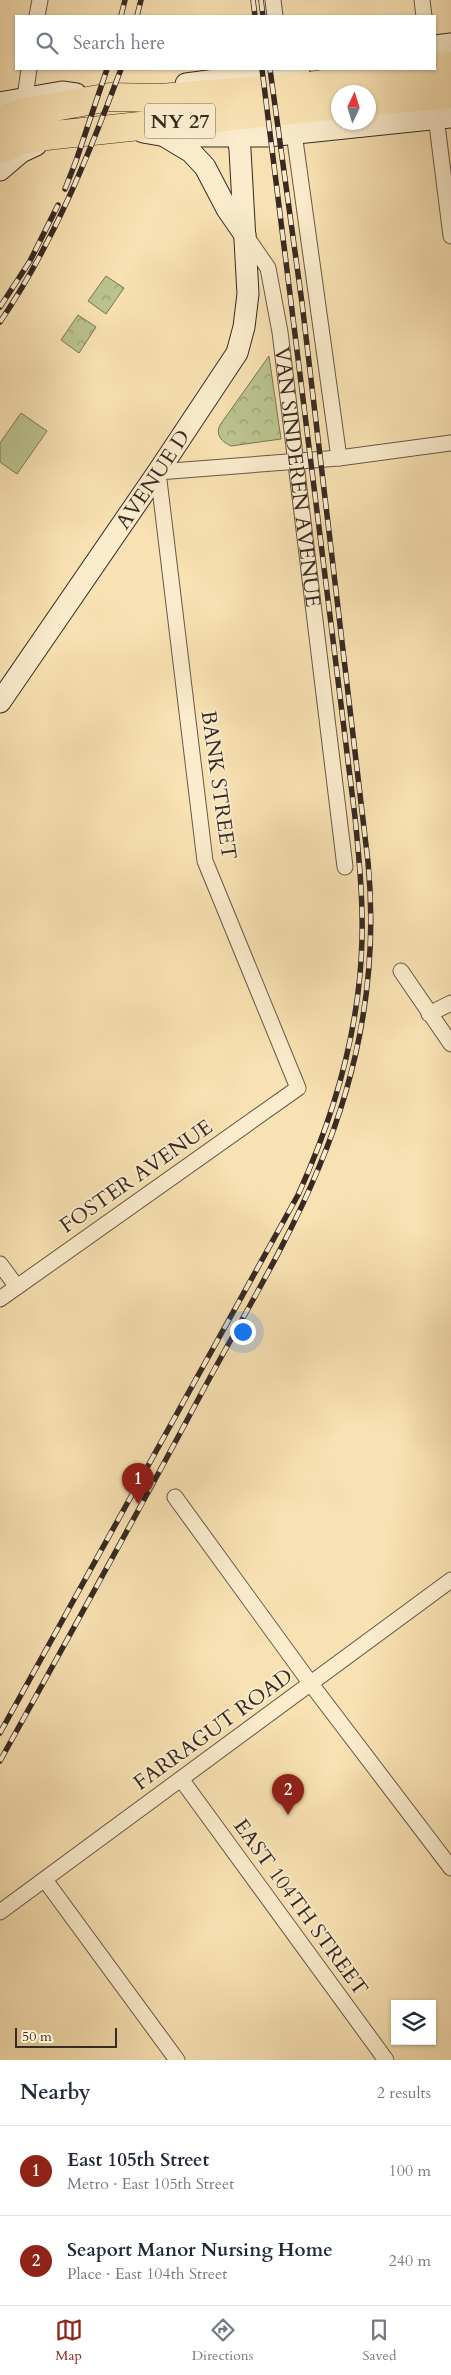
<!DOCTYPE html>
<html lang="en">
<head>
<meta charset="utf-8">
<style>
  :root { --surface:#fff; --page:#f6f6f7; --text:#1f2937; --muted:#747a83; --line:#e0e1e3; --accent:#8f2418 }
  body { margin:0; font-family:Cardo,serif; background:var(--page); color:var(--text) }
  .controls { position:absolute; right:15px; bottom:15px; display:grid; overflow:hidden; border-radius:0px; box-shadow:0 1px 4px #0004 }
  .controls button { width:45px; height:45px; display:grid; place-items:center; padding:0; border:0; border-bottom:1px solid var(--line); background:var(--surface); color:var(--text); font:25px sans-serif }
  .compass { position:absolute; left:331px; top:85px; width:45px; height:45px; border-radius:50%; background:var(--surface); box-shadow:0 1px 4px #0004; rotate:4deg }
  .scale { position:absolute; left:15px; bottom:12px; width:102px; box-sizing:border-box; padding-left:5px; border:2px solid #372a24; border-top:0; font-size:14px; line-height:18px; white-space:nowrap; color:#372a24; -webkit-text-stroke:4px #faeccd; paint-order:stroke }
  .you { position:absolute; left:242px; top:1331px; width:18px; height:18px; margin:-12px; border:4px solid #fff; border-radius:50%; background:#1a73e8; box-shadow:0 0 0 8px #1a73e833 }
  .badge { display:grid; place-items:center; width:32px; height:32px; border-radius:50%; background:var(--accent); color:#fff; font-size:16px; font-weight:700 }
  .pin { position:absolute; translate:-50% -41px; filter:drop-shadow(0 1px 2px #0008) }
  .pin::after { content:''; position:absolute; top:26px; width:18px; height:15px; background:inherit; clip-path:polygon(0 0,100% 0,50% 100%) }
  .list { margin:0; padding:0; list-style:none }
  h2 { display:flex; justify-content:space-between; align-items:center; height:65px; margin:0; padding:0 20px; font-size:21px }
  h2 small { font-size:16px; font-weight:400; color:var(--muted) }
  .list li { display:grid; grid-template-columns:32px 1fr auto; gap:15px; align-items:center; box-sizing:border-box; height:90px; padding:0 20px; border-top:1px solid var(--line) }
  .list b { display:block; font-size:19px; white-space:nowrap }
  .list p { margin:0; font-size:16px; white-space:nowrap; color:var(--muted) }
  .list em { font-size:16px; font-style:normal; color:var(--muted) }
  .icon { flex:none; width:28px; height:28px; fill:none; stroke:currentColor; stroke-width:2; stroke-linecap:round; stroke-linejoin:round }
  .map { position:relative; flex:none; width:451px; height:2060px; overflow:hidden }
  .search { position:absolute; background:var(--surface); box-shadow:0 1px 4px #0004; left:15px; right:15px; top:15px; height:55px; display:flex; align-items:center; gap:12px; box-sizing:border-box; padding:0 18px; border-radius:0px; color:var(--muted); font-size:19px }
  .sheet { height:245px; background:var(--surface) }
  nav { display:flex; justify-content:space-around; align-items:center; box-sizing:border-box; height:70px; border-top:1px solid var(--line); background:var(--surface); font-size:14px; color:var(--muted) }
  nav a { display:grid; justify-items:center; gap:2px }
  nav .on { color:var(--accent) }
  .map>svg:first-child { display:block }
  .park { fill:url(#park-crowns); stroke:#787659 }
  .pitch { fill:#bac38e; stroke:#787659 }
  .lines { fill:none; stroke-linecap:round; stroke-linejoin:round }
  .street-casing { stroke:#675848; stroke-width:17 }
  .secondary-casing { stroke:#372a24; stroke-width:23 }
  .highway-casing { stroke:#372a24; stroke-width:29 }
  .street { stroke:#faeccd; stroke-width:15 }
  .secondary { stroke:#faeccd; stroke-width:21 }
  .highway { stroke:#f8e1b2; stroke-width:28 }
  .rail-casing { stroke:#372a24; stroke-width:5.5 }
  .rail { stroke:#faeccd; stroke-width:4; stroke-dasharray:11; stroke-linecap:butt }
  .labels { text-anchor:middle; stroke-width:4; stroke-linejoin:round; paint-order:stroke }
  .shield { fill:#faeccd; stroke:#726457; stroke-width:1 }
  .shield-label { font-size:20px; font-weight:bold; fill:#372a24 }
  .street-label { font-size:21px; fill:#372a24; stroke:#faeccd }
</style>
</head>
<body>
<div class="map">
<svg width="451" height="2060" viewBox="0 0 451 2060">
  <defs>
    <pattern id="park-crowns" width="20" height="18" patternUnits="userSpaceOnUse" patternTransform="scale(1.25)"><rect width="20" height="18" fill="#bac38e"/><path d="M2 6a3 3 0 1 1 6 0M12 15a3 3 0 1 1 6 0" fill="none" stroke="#989f74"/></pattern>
  </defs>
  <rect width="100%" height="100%" fill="#f8e1b2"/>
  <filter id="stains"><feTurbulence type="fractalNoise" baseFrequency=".004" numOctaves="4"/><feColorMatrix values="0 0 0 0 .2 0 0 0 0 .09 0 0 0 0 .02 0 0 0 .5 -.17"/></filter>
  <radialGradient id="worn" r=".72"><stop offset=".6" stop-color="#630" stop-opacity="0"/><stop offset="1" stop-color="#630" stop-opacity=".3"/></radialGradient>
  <path class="park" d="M106 276 124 288 106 314 88 301Z
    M78 315 96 327 79 353 61 340Z
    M269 356 281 439 231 446C222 442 215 435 220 425Z"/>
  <path class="pitch" d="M21 413 47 431 17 474 0 462V443Z"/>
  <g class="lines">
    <g class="street-casing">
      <g id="street">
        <path d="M273 0 275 16"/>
        <path d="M422 0 424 16"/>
        <path d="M37 16 40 0"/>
        <path d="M430 69 451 236"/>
        <path d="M25 97 29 69"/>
        <path d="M294 133 339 458"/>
        <path id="s1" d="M246 236 268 268 280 332 345 867"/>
        <path d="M401 971 451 1044"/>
        <path d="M429 1014 451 1003"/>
        <path d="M0 1264 17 1287"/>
        <path d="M0 1299 298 1088 205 861 158 472 339 458 451 443"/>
        <path d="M175 1497 311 1684 451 1868"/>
        <path d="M181 1779 386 2060"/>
        <path d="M45 1880 177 2060"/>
        <path d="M0 1912 451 1580"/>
      </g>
    </g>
    <g class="secondary-casing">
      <g id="secondary">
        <path d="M435 46 451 44"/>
        <path d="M186 84 299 69"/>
        <path d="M0 103 62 92 76 94"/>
        <path d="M143 132 166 136H268L451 117"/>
        <path d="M166 137 191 152 205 167 227 209 245 235"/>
        <path d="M0 170 21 152 36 145"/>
        <path id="s2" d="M0 702 158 472 237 353 244 327 248 294 240 150 233 100"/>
      </g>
    </g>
    <g class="highway-casing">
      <path id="highway" d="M435 68 451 66
        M368 102 451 94
        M0 121 21 113 110 97 160 98 301 87 426 69
        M0 150 21 140 55 135 338 105"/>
    </g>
    <use href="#street" class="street"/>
    <use href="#secondary" class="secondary"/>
    <use href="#highway" class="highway"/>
    <g class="rail-casing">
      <path id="rail" d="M253 0 255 16
        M261 0 263 16
        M121 16 125 0
        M137 16 141 0
        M65 189 76 161 107 69
        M0 307 30 261 58 205
        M0 322C53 244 88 157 121 69
        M0 1733 298 1195C335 1114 360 1028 362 939 363 898 359 858 355 817L262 69
        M0 1761C67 1640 135 1518 200 1396 240 1321 287 1245 319 1167 360 1070 378 966 368 862L302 303 270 69"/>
    </g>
    <use href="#rail" class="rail"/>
  </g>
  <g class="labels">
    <rect class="shield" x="145" y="103.5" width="70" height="35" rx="4"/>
    <g class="shield-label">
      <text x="180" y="128">NY 27</text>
    </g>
    <g class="street-label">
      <text dy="7" stroke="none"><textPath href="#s1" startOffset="250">VAN SINDEREN AVENUE</textPath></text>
      <text dy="7" stroke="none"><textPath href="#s2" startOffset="270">AVENUE D</textPath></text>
      <text transform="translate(219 785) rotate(82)" y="7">BANK STREET</text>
      <text transform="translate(136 1176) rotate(-35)" y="7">FOSTER AVENUE</text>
      <text transform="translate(213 1729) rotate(-36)" y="7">FARRAGUT ROAD</text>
      <text transform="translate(301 1907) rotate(54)" y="7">EAST 104TH STREET</text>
    </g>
  </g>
  <rect width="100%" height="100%" filter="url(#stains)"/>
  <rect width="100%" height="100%" fill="url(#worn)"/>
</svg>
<div class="controls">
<button><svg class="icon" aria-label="layers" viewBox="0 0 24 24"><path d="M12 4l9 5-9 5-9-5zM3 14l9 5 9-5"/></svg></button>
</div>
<svg class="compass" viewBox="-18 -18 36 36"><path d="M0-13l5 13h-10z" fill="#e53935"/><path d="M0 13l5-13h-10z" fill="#747a83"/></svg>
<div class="scale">50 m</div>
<div class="you"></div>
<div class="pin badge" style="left:138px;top:1504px">1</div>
<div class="pin badge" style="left:288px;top:1815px">2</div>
<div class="search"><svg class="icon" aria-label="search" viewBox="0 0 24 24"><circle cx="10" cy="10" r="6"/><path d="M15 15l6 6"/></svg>Search here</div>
</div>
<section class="sheet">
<h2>Nearby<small>2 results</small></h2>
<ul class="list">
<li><span class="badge">1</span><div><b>East 105th Street</b><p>Metro · East 105th Street</p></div><em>100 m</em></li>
<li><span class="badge">2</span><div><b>Seaport Manor Nursing Home</b><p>Place · East 104th Street</p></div><em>240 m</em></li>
</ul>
</section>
<nav>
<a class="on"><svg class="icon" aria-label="map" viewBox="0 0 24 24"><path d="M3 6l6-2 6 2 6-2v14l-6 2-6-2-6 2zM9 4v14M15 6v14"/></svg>Map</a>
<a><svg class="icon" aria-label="directions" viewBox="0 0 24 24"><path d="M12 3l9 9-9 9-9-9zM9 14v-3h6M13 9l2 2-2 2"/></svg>Directions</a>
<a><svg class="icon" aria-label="saved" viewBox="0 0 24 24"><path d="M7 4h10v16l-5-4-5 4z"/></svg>Saved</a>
</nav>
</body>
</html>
